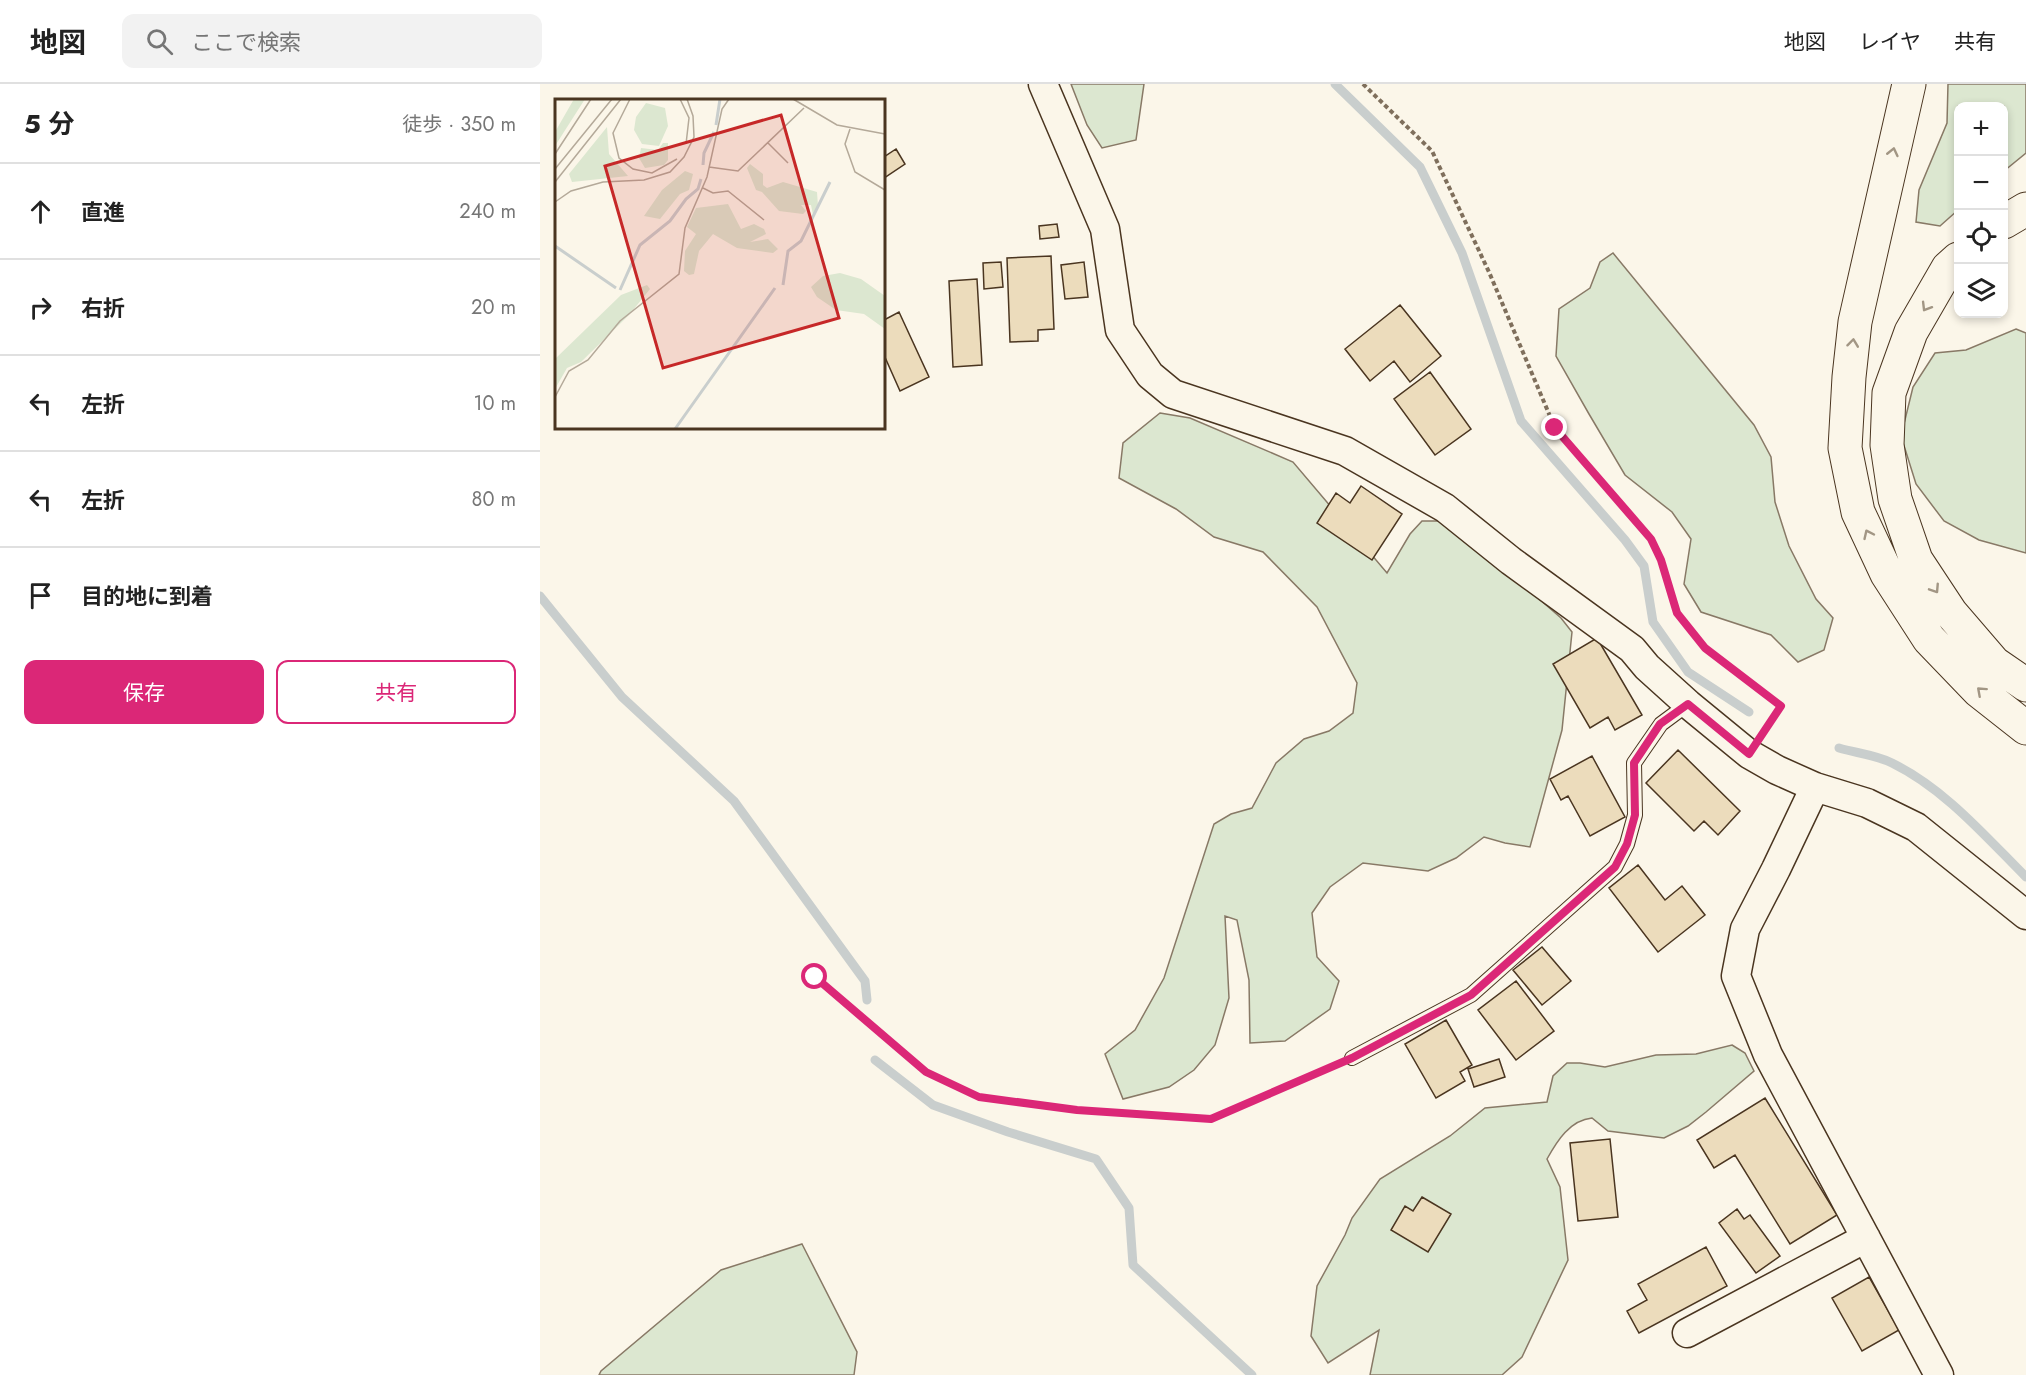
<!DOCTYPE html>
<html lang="ja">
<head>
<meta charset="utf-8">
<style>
  :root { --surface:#fff; --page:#f2f2f2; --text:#222; --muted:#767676; --line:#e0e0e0; --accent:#db2777 }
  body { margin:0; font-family:Jost,"Noto Sans JP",sans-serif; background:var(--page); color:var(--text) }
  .controls { position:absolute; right:18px; top:18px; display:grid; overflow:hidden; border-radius:12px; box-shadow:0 3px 9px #0003 }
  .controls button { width:54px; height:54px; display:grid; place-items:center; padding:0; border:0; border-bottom:2px solid var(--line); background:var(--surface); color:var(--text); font:30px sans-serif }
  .stop { position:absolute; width:18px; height:18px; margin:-14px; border:4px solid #db2777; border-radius:50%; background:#fff }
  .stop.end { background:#db2777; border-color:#fff; box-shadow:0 2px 6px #0008 }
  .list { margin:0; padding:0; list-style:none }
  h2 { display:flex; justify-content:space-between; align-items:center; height:78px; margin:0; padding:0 24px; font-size:26px }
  h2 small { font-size:20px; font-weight:400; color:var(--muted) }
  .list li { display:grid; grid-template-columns:39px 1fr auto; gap:18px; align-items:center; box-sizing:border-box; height:96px; padding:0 24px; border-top:2px solid var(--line) }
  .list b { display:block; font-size:22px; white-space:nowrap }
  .list em { font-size:20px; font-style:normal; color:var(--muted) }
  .actions { display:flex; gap:12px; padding:18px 24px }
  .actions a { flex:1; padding:14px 0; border:2px solid var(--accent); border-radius:12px; text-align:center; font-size:21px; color:var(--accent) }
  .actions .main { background:var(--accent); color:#fff }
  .icon { flex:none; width:33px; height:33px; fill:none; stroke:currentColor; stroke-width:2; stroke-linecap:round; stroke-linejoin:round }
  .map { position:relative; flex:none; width:1486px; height:1291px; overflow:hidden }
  header { display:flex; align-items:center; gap:36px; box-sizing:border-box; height:84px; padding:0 30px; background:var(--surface); border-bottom:2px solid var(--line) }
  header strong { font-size:28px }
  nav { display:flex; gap:33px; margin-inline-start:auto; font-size:21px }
  .search { width:420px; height:54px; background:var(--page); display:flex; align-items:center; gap:15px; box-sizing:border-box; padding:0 21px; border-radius:12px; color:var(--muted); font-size:22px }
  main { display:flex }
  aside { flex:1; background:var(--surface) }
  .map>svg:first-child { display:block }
  .green { fill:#dce7d0; stroke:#887966; stroke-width:1.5 }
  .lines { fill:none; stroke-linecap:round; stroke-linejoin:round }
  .stream { stroke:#c9cecd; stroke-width:9 }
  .building { fill:#ecdcbc; stroke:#4a3520; stroke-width:1.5 }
  .lane-casing { stroke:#4a3520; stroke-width:16 }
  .street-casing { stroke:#4a3520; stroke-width:31 }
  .highway-casing { stroke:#4a3520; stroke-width:35 }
  .path { stroke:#7f6f5c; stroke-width:4; stroke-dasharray:4.5 3; stroke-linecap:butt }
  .lane { stroke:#fbf6e9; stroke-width:14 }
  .street { stroke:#fbf6e9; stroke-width:28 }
  .highway { stroke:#fbf6e9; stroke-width:33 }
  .oneway { stroke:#a29684 }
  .route { stroke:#db2777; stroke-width:8 }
  .inset-river { fill:none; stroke:#c9cecd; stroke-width:3 }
  .inset-road { fill:none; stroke:#b4a999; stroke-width:1.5 }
  .view { fill:#c62828; fill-opacity:0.15; stroke:#c62828; stroke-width:3 }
  .inset-edge { fill:none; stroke:#4a3520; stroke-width:3 }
</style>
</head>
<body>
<header>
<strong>地図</strong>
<div class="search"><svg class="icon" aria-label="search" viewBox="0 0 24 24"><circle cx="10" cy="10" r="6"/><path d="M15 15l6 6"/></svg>ここで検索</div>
<nav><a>地図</a><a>レイヤ</a><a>共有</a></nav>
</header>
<main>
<aside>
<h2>5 分<small>徒歩 · 350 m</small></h2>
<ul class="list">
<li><svg class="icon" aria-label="ahead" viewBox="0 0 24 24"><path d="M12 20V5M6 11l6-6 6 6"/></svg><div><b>直進</b></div><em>240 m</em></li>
<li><svg class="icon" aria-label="right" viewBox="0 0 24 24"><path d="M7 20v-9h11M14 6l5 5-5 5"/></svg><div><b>右折</b></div><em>20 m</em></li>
<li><svg class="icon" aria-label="left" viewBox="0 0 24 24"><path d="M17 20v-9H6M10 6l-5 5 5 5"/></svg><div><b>左折</b></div><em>10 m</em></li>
<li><svg class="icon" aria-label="left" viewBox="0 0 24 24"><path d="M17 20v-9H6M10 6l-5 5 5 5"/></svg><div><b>左折</b></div><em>80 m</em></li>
<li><svg class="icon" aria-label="arrive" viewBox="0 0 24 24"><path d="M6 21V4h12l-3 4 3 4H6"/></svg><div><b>目的地に到着</b></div></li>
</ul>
<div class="actions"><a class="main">保存</a><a>共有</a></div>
</aside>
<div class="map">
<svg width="1486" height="1291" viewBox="0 0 1486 1291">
  <rect width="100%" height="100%" fill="#fbf6e9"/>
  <path class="green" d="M531 0H604L596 56 562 64 547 41Z
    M1408 0H1486V69L1464 87V22H1418V126L1400 142 1376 138 1379 106 1407 39Z
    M1073 169 1214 341 1231 373 1235 418 1249 462 1276 515 1293 534 1284 566 1258 578 1231 551 1161 528 1144 500 1151 455 1132 428 1085 391 1049 330 1016 272 1019 225 1050 204 1060 178Z
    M1476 245 1486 249V469L1439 456 1404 437 1376 400 1361 352 1373 303 1395 269 1426 266Z
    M620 329 650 334 753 378 847 489 870 450 882 437H910L1021 534 1032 548 1022 646 990 763 965 759 944 753 916 774 888 787 823 779 790 803 772 829 777 873 799 897 790 925 745 957 710 959 709 896 697 836 685 832 689 914 675 961 654 986 629 1003 583 1015 565 970 595 946 624 894 674 740 691 730 712 724 736 679 764 655 789 647 813 629 817 599 777 523 723 468 674 453 636 425 579 394 583 359Z
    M1192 961 1205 969 1214 987 1166 1028 1148 1042 1124 1054 1068 1047 1052 1034C1030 1036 1017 1057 1007 1075L1020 1103 1028 1176 982 1273 962 1291H830L839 1246 788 1279 771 1252 777 1202 805 1151 812 1134 840 1095 910 1052 945 1024 1007 1018 1013 992 1027 979H1040L1065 983 1116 971 1156 970Z
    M262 1160 317 1268 314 1291H59L61 1287 181 1186Z"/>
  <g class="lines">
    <path class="stream" d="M795 0 880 83 922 169 981 337 1085 456 1104 482 1113 538 1148 588 1209 628
      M0 512 82 613 194 717 325 897 327 916
      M1299 664C1316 669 1336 671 1352 679 1405 705 1445 752 1486 793
      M335 976 393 1021 468 1048 556 1075 589 1124 593 1181 712 1291"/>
  </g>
  <path class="building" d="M356 65 365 80 344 94V73Z
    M517 140 519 153 500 155 499 142Z
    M511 172 514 245 498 246V257L470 258 467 174Z
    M461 178 463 203 444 205 443 179Z
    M544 178 548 213 525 215 521 181Z
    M437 195 442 281 413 283 409 197Z
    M860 221 901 272 870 298 854 277 830 297 805 265Z
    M359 228 389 293 360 307 344 271V236Z
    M890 288 931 345 895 371 854 315Z
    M821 402 862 430 832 476 777 439 796 409 810 419Z
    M1057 554 1102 631 1075 646 1068 633 1050 644 1013 580Z
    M1138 666 1200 727 1178 751 1164 737 1154 747 1106 699Z
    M1052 672 1085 733 1050 752 1028 712 1021 716 1010 695Z
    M1098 781 1125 816 1142 802 1165 831 1118 868 1069 804Z
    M1002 863 1031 897 1002 921 973 886Z
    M976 897 1014 947 976 976 938 926Z
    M906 936 932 981 920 988 925 997 896 1014 865 960Z
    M959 975 965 993 934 1003 928 985Z
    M1225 1014 1297 1131 1250 1160 1195 1071 1174 1084 1157 1056Z
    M1070 1055 1078 1133 1038 1137 1030 1059Z
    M882 1113 911 1130 888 1168 851 1146 865 1122 873 1127Z
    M1197 1125 1204 1135 1210 1131 1240 1172 1216 1189 1179 1139Z
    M1166 1163 1187 1202 1099 1249 1087 1227 1107 1216 1098 1200Z
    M1329 1193 1359 1246 1322 1267 1292 1214Z"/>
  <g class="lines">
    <g class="lane-casing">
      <path id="lane" d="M812 974 931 911 1075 783 1087 760 1095 731 1094 679 1121 640 1148 620"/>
    </g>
    <g class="street-casing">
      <path id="street" d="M503 0 565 145 580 246 610 291 633 310 805 367 905 424 971 477 1092 565 1107 583 1148 620 1209 670 1237 686 1275 703 1327 719 1376 743 1486 831
        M1275 703 1236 785 1205 845 1196 892 1228 971 1399 1291
        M1147 1249 1326 1154"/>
    </g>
    <g class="highway-casing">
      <path id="highway" d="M1369 0 1315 238 1309 293 1305 364 1318 428 1347 490 1389 555 1439 607 1486 644
        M1464 138 1486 125
        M1418 175 1408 184 1371 248 1349 309 1347 361 1355 415 1376 476 1411 529 1454 579 1486 601"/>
    </g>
    <path class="path" d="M823 0 892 67 949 188 1015 344 1111 455 1121 476 1137 529 1165 564 1241 622 1225 647
      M275 893 386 988 439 1013 537 1026 671 1035 794 982"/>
    <use href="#lane" class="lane"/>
    <use href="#street" class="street"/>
    <use href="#highway" class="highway"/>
  </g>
  <defs><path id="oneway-chevron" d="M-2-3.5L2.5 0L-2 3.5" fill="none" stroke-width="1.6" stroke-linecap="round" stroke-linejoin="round" transform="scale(1.5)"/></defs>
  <g class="oneway">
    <use href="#oneway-chevron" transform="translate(1353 68) rotate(-77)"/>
    <use href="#oneway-chevron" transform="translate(1386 223) rotate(121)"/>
    <use href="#oneway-chevron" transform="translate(1313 259) rotate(-83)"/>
    <use href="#oneway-chevron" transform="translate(1328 450) rotate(-115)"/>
    <use href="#oneway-chevron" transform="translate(1395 505) rotate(57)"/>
    <use href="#oneway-chevron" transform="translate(1441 607) rotate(-138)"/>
  </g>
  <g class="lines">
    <path class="route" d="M275 893 386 988 439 1013 537 1026 671 1035 812 974 931 911 1075 783 1087 760 1095 731 1094 679 1120 640 1148 620 1209 670 1241 622 1165 564 1137 529 1121 476 1111 455 1015 344"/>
  </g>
  <g transform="translate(15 15)">
    <rect width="330" height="330" fill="#fbf6e9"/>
    <path d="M19 0H30L0 47V33ZM91 4 110 9 113 27 104 47 87 45 79 31 81 18ZM52 28 54 55 73 77 17 83 14 75ZM108 44H113V61L109 66 90 69 84 59 86 49 103 51ZM195 65 208 75V86L212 89 228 83 262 93 263 107 258 116 256 106H246L251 112 248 115 224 112 207 93 201 91 192 69ZM130 72 138 75 134 91 125 95 105 120 89 117 107 91ZM173 105 186 130 199 125 209 130 211 135 195 143 213 140 223 150 218 154 182 149 158 135 144 152 139 175 134 176 129 172 130 152 141 135 132 128 141 109ZM285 174 306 180 330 197V230L309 215 281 211 262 198 256 188 268 177ZM92 186 95 190 74 216 26 263 12 269 0 290V260L66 196Z" fill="#dce7d0"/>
    <path class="inset-river" d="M161 26 165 0M148 66 149 54 159 33M0 147 61 189M228 186 233 152 246 142 275 83M65 191 85 146 115 122 131 100 143 90 146 80M120 330 220 189"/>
    <path class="inset-road" d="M75 0 58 34 64 59 78 70 97 74 122 60M125 0 134 19 131 45M238 0 282 26 330 35M295 30 290 45 300 73 330 91M213 44 233 64M0 55 36 0M154 68 183 72 249 9M0 70 57 0M0 83 66 0M148 89 158 94 173 92 209 121M0 103 16 92 48 83 89 81 115 73 129 58 139 38 138 17 132 0M0 298 14 272 33 261 65 222 124 175 130 129 152 78 167 10 174 0"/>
    <path class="view" d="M226 16 284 219 108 269 50 67Z"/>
    <rect width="330" height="330" class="inset-edge"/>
  </g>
</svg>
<div class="controls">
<button>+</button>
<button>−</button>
<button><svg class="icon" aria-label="locate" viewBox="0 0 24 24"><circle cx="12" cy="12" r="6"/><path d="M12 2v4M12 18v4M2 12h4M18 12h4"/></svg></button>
<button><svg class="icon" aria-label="layers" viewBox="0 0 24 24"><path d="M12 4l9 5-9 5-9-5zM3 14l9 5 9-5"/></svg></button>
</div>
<div class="stop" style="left:275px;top:893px"></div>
<div class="stop end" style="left:1015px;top:344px"></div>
</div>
</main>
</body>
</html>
